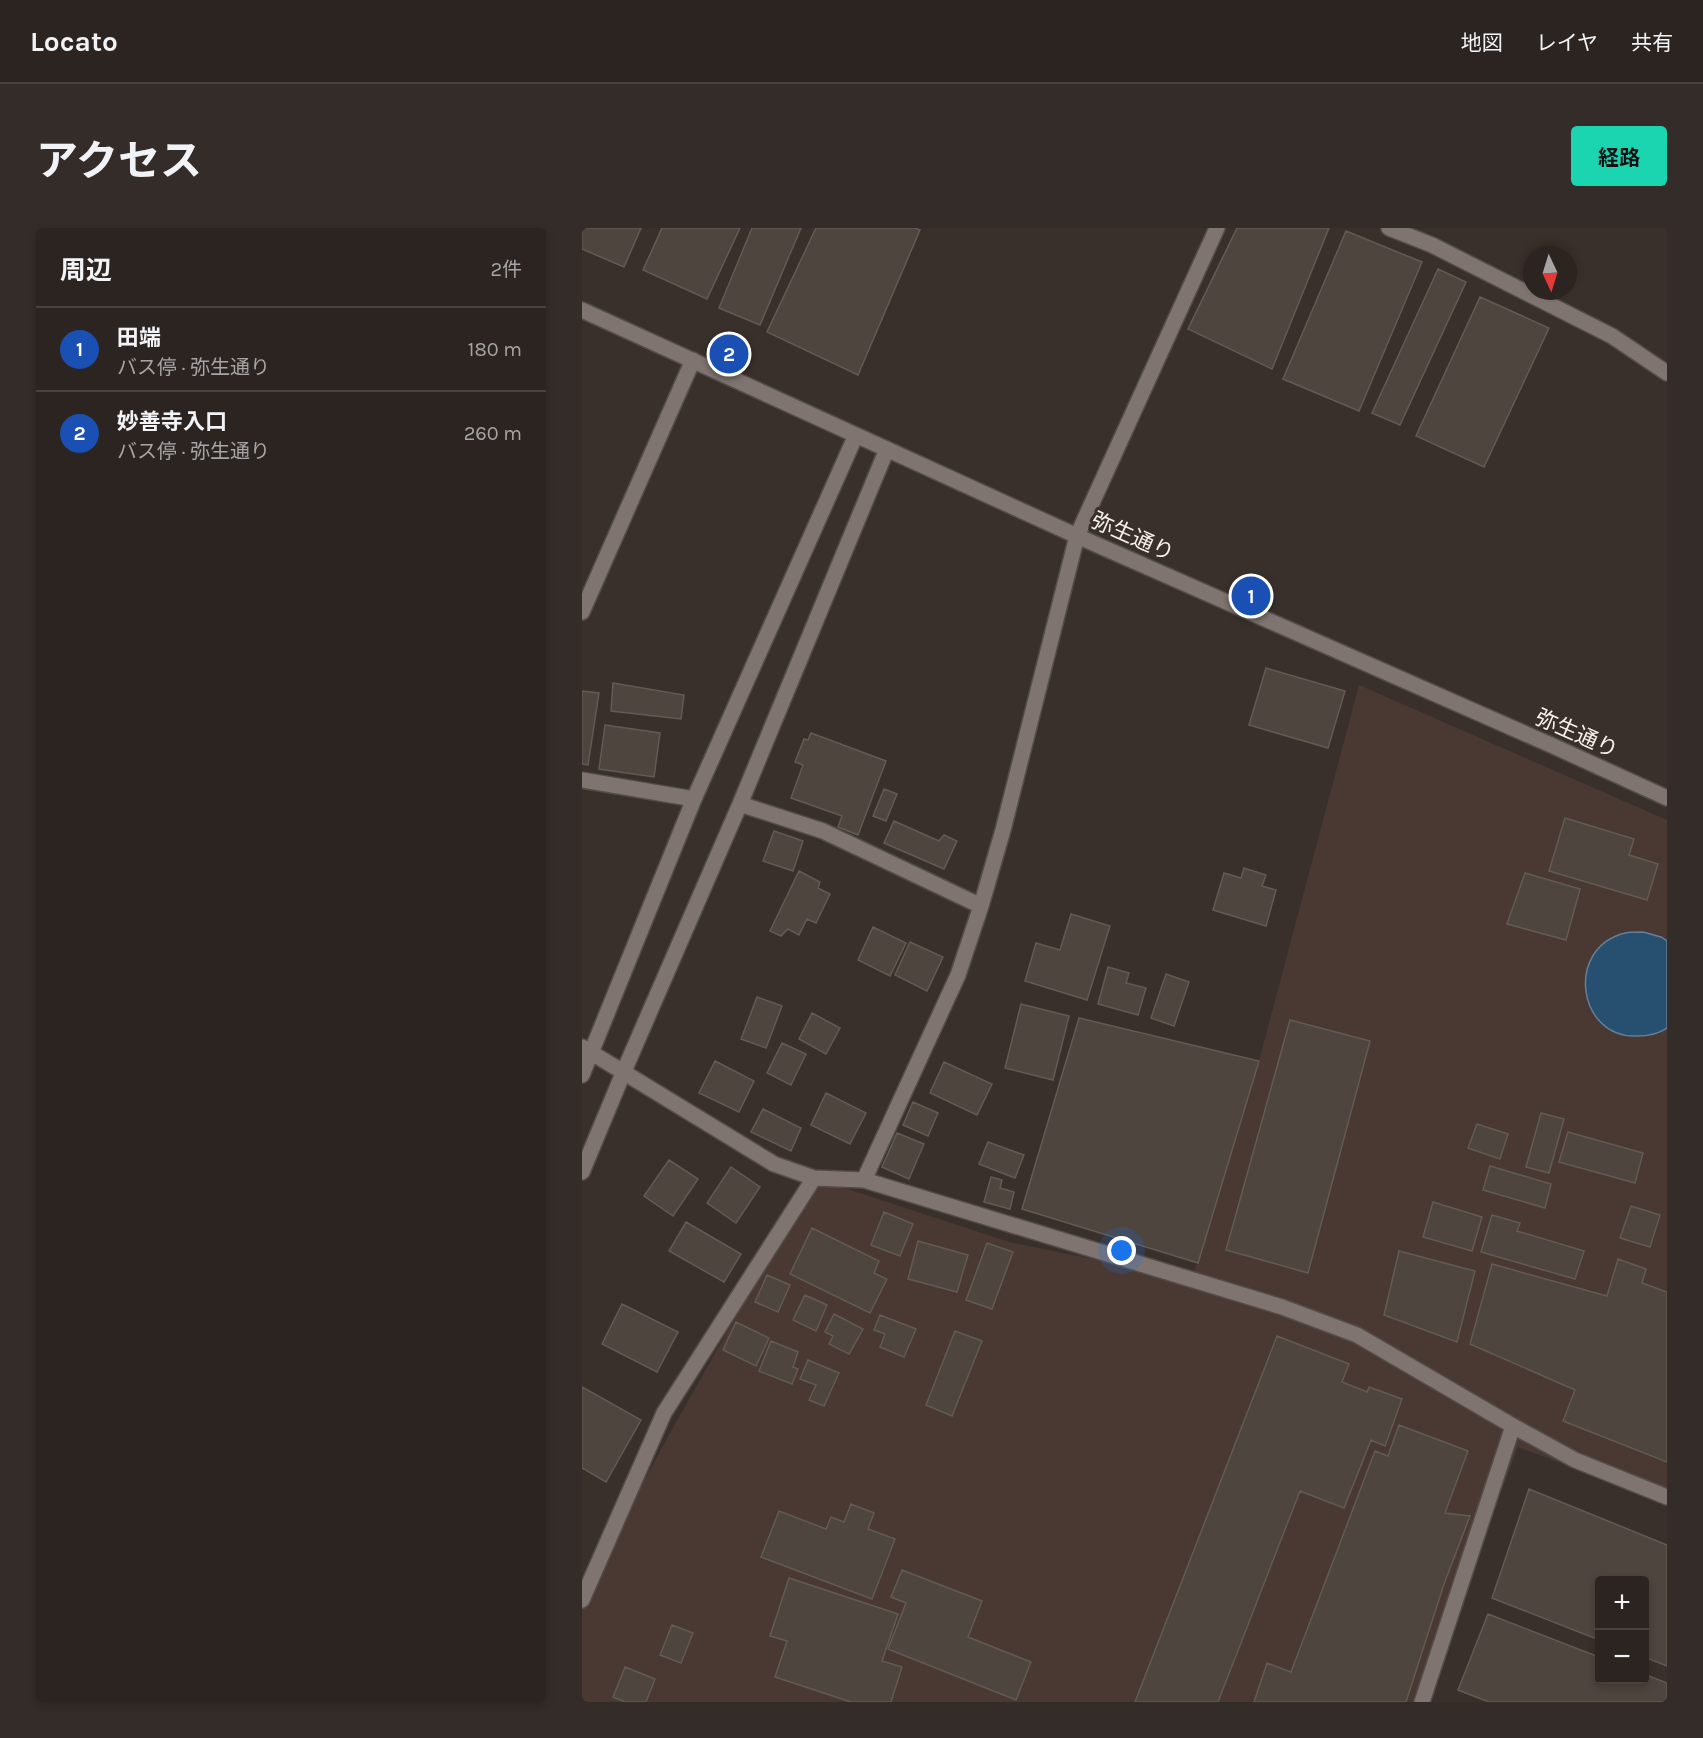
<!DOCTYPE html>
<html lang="ja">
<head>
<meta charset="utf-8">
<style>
  :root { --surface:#2c2420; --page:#342c29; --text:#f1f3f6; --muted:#a6a4a5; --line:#48413e; --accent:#1bd5b1 }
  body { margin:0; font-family:Karla,"Noto Sans JP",sans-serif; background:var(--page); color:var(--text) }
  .controls { position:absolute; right:18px; bottom:18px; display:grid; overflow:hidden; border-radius:6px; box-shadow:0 3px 9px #0003 }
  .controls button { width:54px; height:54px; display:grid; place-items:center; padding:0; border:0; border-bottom:2px solid var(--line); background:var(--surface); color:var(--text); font:30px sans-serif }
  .compass { position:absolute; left:941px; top:18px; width:54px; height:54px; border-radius:50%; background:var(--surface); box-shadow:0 3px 9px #0003; rotate:176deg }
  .you { position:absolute; left:540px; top:1023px; width:21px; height:21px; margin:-15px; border:4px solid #fff; border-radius:50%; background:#1a73e8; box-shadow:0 0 0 9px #1a73e833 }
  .badge { display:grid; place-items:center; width:39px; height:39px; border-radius:50%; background:var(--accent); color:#fff; font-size:20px; font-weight:700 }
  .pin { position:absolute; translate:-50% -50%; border:3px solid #fff; box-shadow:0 2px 6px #0006 }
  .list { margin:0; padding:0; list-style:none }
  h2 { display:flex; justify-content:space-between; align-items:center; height:78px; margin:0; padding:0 24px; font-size:26px }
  h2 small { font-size:20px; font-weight:400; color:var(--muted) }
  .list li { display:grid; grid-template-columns:39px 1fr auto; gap:18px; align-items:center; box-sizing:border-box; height:84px; padding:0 24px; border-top:2px solid var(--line) }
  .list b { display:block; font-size:22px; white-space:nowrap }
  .list p { margin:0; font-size:20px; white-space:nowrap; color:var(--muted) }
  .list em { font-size:20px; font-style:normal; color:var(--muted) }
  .map { position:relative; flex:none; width:1085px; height:1474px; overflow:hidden; border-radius:6px }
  header { display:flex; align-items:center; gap:36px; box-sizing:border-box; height:84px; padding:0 30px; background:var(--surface); border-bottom:2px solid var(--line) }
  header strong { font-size:28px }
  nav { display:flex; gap:33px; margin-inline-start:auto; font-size:21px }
  .intro { display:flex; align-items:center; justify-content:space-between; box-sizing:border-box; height:144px; padding:0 36px }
  h1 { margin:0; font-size:42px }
  .button { padding:15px 27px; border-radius:6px; background:var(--accent); color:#111; font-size:21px; font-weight:700 }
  main { display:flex; gap:36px; padding:0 36px }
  aside { flex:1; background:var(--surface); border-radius:6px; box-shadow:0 3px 9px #0003 }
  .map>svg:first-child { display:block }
  .built { fill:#493932 }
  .water { fill:#274f70; stroke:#657f96; stroke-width:1.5 }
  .building { fill:#4d453e; stroke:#635b53; stroke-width:1.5 }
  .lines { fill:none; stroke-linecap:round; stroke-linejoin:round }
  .minor-casing { stroke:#544c48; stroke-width:18 }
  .minor { stroke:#7f746f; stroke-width:15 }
  .labels { text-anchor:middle; stroke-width:6; stroke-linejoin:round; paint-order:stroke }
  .street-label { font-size:22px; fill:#f7f0ed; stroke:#3a302b }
</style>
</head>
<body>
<header>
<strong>Locato</strong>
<nav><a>地図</a><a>レイヤ</a><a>共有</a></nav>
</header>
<div class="intro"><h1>アクセス</h1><a class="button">経路</a></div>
<main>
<aside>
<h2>周辺<small>2件</small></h2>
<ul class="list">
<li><span class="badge" style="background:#1a4fb4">1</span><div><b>田端</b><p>バス停 · 弥生通り</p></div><em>180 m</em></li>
<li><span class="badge" style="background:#1a4fb4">2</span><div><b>妙善寺入口</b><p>バス停 · 弥生通り</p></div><em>260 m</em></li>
</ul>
</aside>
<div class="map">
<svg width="1085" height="1474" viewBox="0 0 1085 1474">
  <rect width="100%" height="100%" fill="#3a302b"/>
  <path class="built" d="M777 457 1085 592V1274L936 1219 850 1445 840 1474H0V1366L87 1207 232 950 427 1014 610 1051 677 833Z"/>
  <path class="water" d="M1061 704 1079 709 1085 713V800C1076 806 1066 808 1055 808 996 811 982 720 1043 705 1048 704 1055 704 1061 704Z"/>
  <path class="building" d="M0 0H59L42 39 0 21Z
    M80 0H158L125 71 61 42Z
    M170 0H219L178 97 137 80Z
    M234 0H333L338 2 276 147 185 104Z
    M655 0H747L690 141 606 101Z
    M764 3 840 34 777 183 701 151Z
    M856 41 884 54 818 197 790 185Z
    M898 69 967 100 902 239 834 208Z
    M684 440 763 463 746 520 667 497Z
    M31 455 102 467 99 491 29 483Z
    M0 463 17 465 6 537 0 536Z
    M23 497 78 505 72 549 17 541Z
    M229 505 304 533 276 607 256 599 260 588 209 570 221 537 213 534 222 511 226 512Z
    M302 561 315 566 304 593 291 588Z
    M983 590 1052 611 1047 627 1076 636 1065 672 967 643Z
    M312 593 357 613 362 607 375 613 362 641 302 615Z
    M192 603 221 613 211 643 181 633Z
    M662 640 684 647 680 658 694 662 684 698 631 682 642 645 659 650Z
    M217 643 238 654 236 660 248 666 234 695 225 691 217 707 206 701 199 708 188 703Z
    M943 645 998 661 984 712 925 696Z
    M489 686 528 698 505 772 443 753 454 715 478 722Z
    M291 699 324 715 308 748 276 732Z
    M328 714 361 729 345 763 313 747Z
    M526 739 547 745 544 755 564 760 556 787 516 776Z
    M584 746 607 754 592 798 569 790Z
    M175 769 200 778 184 820 159 811Z
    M439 776 487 788 471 852 423 840Z
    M230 785 258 800 244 826 217 811Z
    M497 790 677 833 616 1035 440 981Z
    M708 792 788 813 726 1045 644 1022Z
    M200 815 224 826 209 857 185 845Z
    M133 833 172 853 157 884 117 865Z
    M362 834 410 856 395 887 348 865Z
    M244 865 284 885 268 916 229 897Z
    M331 874 356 885 346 908 321 897Z
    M181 881 219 900 209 923 169 904Z
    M959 885 982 891 967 945 944 939Z
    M895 896 926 906 918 931 886 920Z
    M986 904 1061 925 1053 955 977 934Z
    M315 905 342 916 327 951 300 939Z
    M406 914 442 927 433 950 397 936Z
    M87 932 116 951 91 988 62 968Z
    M908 938 969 956 963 980 901 962Z
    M149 939 178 959 154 995 125 975Z
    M409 949 420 952 418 960 432 964 428 981 402 974Z
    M851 974 900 989 890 1023 841 1009Z
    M1049 978 1078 987 1068 1019 1038 1010Z
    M302 984 331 996 318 1028 289 1017Z
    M910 987 938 995 935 1003 1002 1023 993 1051 899 1024Z
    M104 994 159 1026 142 1054 87 1023Z
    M230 1000 297 1033 292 1045 305 1051 288 1085 208 1046Z
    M336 1013 386 1027 375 1064 326 1051Z
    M405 1015 431 1024 410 1081 384 1072Z
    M817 1023 893 1043 875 1114 802 1087Z
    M1036 1031 1064 1041 1060 1055 1085 1064V1234L981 1193 993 1162 888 1116 910 1036 1025 1068Z
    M185 1047 208 1057 196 1084 173 1074Z
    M223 1067 245 1077 234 1103 211 1092Z
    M40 1076 96 1104 75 1144 20 1116Z
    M252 1086 281 1101 267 1126 247 1116 251 1108 243 1104Z
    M298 1087 334 1101 322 1129 298 1119 303 1106 292 1102Z
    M154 1094 187 1110 174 1138 141 1122Z
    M373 1103 400 1113 370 1188 344 1177Z
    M695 1108 767 1136 760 1154 785 1164 787 1159 820 1171 803 1218 789 1212 762 1280 718 1263 636 1474H553Z
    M189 1113 216 1124 211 1139 216 1141 210 1156 177 1143Z
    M226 1132 257 1145 242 1178 227 1172 234 1157 218 1151Z
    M0 1159 59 1192 24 1254 0 1240Z
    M817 1197 886 1223 863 1285 888 1288 862 1356 824 1474H672L685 1435 709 1444 793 1223 806 1228Z
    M947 1261 1085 1317V1438L1062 1429V1352H1017V1412L910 1370Z
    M269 1276 292 1285 286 1301 313 1311 290 1371 179 1329 197 1283 244 1301 249 1289 262 1294Z
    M320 1342 400 1373 386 1409 449 1434 434 1472 306 1421 324 1375 309 1369Z
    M207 1350 316 1386 300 1433 320 1439 309 1474H269L193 1449 205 1413 188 1408Z
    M906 1386 1017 1429V1452H1062V1446L1085 1455V1474H907L876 1462Z
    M90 1397 111 1405 99 1435 78 1427Z
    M43 1439 73 1451 64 1474H43L31 1469Z"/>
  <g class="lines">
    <g class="minor-casing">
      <path id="minor" d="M807 0 850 17 1030 108 1085 145
        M0 82 495 308 969 517 1085 570
        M0 384 111 132
        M0 552 112 571
        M158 576 241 603 399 678
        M0 819 192 936 232 950 282 952 700 1079 775 1107 931 1198 993 1232 1085 1269
        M0 847 112 571 274 207
        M0 944 42 843 158 576 305 221
        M282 952 376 747 399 678 421 602 495 308 635 0
        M0 1372 82 1185 232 950
        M840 1474 931 1198"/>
    </g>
    <use href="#minor" class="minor"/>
  </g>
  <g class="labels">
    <g class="street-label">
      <text transform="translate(551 308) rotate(24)" y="8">弥生通り</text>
      <text transform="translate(995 505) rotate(24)" y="8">弥生通り</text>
    </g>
  </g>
</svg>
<div class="controls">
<button>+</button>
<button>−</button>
</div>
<svg class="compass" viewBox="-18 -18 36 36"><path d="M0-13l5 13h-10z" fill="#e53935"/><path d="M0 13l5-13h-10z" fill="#a6a4a5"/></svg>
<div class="you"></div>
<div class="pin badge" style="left:669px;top:368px;background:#1a4fb4">1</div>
<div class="pin badge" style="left:147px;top:126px;background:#1a4fb4">2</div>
</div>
</main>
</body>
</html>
